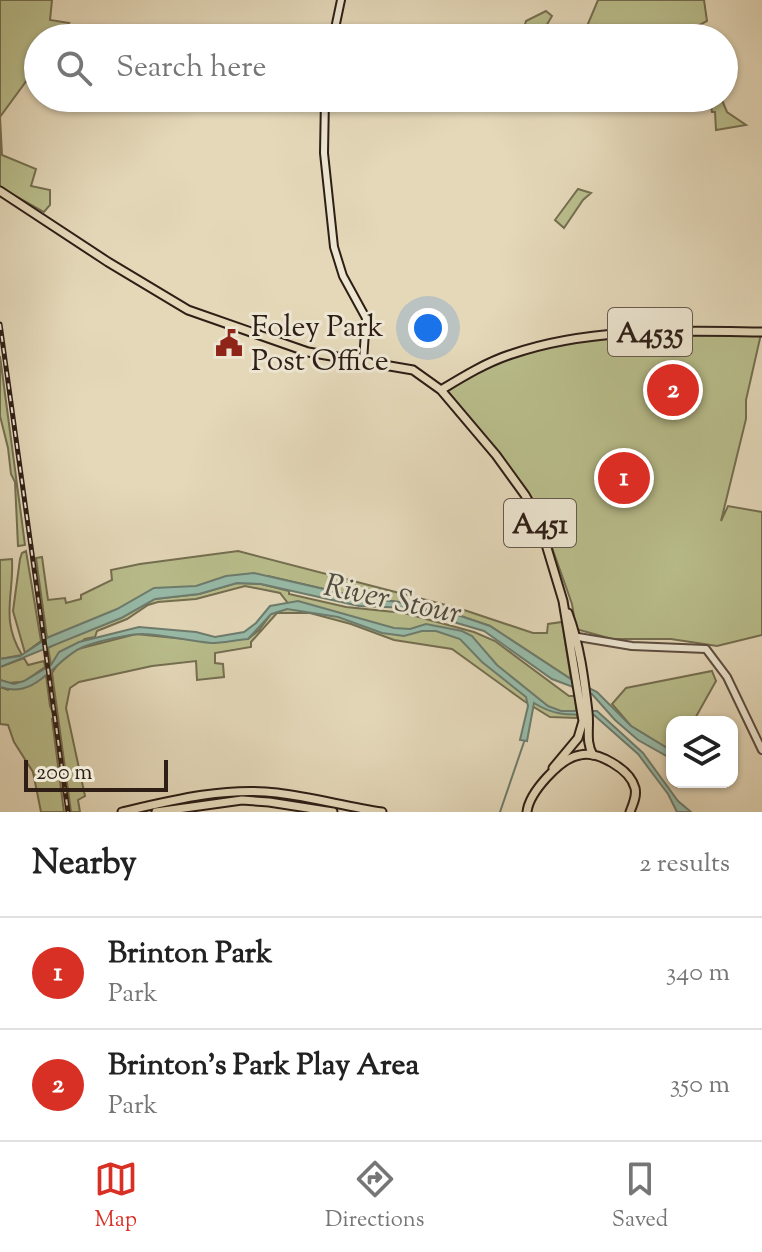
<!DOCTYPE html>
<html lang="en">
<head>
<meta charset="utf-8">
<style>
  :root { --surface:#fff; --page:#f2f2f2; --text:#222; --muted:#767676; --line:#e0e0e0; --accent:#d93025 }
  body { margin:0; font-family:"Sorts Mill Goudy",serif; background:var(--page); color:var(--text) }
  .controls { position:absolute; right:24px; bottom:24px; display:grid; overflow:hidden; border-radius:16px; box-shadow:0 2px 6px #0004 }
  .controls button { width:72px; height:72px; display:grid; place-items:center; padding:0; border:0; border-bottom:2px solid var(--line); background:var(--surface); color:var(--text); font:40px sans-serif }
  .scale { position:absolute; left:24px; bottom:20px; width:144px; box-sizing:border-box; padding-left:8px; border:4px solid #2e1e16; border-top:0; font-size:22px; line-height:28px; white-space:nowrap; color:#2e1e16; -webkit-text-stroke:6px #ede6d2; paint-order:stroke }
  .you { position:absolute; left:428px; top:328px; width:28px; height:28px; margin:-20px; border:6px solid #fff; border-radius:50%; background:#1a73e8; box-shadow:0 0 0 12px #1a73e833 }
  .badge { display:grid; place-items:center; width:52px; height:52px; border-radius:50%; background:var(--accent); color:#fff; font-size:26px; font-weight:700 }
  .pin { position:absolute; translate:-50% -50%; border:4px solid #fff; box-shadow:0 2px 8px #0006 }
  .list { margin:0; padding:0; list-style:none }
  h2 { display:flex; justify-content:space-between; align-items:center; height:104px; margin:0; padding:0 32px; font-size:34px }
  h2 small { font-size:26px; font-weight:400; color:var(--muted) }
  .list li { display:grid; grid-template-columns:52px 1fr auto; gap:24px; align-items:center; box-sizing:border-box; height:112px; padding:0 32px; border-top:2px solid var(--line) }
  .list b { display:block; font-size:30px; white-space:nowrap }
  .list p { margin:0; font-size:26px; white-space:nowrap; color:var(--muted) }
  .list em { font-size:26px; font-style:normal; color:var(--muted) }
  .icon { flex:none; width:44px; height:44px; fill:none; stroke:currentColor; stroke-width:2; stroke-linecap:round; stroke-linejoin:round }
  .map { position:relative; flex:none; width:762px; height:812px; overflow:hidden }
  .search { position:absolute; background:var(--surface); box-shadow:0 2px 6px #0004; left:24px; right:24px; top:24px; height:88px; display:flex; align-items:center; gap:20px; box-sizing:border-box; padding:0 28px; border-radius:44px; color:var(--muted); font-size:30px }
  .sheet { height:328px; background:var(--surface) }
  nav { display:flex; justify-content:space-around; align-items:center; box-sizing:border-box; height:112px; border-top:2px solid var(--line); background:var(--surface); font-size:22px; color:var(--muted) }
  nav a { display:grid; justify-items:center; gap:4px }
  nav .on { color:var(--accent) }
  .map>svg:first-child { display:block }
  .green { fill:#b9be8c; stroke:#746e51; stroke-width:2 }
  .water { fill:#97bba9; stroke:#6d7c6e; stroke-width:2 }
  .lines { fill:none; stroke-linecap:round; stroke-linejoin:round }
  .stream { stroke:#6d7c6e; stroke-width:2 }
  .tertiary-casing { stroke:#5c4c3f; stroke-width:10 }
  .secondary-casing { stroke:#2e1e16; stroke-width:10 }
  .primary-casing { stroke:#2e1e16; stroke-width:11 }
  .trunk-casing { stroke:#2e1e16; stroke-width:11 }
  .tertiary { stroke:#ede6d2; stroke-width:6 }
  .secondary { stroke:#ede6d2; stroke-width:6 }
  .primary { stroke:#e4d8b9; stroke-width:7 }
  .trunk { stroke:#e4d8b9; stroke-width:7 }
  .rail-casing { stroke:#2e1e16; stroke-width:5 }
  .rail { stroke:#ede6d2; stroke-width:2; stroke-dasharray:6; stroke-linecap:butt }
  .labels { text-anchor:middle; stroke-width:6; stroke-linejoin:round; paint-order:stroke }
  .shield { fill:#ede6d2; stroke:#675a4e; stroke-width:2 }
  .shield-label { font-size:28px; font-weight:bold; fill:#2e1e16 }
  .poi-label { font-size:30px; fill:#2e1e16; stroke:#ede6d2; text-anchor:start }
  .water-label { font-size:32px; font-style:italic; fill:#4e4d42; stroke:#ede6d2 }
</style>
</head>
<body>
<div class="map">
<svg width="762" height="812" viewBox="0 0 762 812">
  <rect width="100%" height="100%" fill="#e4d8b9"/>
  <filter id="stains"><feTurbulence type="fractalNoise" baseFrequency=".0025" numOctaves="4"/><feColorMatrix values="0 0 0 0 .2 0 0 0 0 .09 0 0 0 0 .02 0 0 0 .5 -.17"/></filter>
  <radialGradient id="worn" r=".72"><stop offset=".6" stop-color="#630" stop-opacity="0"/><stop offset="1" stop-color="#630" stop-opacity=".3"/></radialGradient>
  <path class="green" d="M0 0H52L50 20 69 23 58 38H38V65L0 117 2 155 36 169 31 186 50 190V205L44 212 0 187Z
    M598 0H704L707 21 676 38H582Z
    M546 11 552 16 539 38H528L524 28 526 21Z
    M714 100H722L727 112 746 125 716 130 715 112H712L710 102Z
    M578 189 591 193 583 200 564 228 555 220Z
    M663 333 761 334 746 400V419L721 521 728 506 762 512V635L717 646 671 639H612L576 629 572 604 538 508 445 388C475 372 505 357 538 348 577 336 622 335 663 333Z
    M0 356 25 545 18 546 15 482 11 474 8 448 0 416Z
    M26 551 41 641 25 653 13 611 20 559 22 553Z
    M238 551 461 609 533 633H547L548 624 562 622 571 679 490 626 443 610 433 611 399 602 363 598 268 576 173 591 47 638 36 558 42 557 48 600 65 598 66 603 81 599V595L112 580 111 570 140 564Z
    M12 559C14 596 0 619 22 655L0 659V560Z
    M237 583 261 584 289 591V594L346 607 404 613 474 632 495 641 569 696H575L577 718 550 717 524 701 452 649 394 640 351 624 310 613H277L251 642V647L215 653V663L223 664 224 677 197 680 196 661 152 666 79 682 70 688 66 708 85 796 78 800 80 812H71L52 673 60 661 74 650 136 634 185 639H248L259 630 271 614 287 609V602L280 593 245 586 196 599 158 602 148 605 127 619 97 631 95 637 85 639 51 665 48 648 77 633 121 618 155 599 199 594Z
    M24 658 28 665 44 661 45 667 28 679H40L46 675 50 706 55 718 52 719 64 812H41L33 772 14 742 8 725 0 724V687L8 690 20 682 9 683 0 680V667Z
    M712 671 716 681 693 722H672V751L631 726 612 704 626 688Z"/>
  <path class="water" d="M254 573 363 598 399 602 433 611 443 610 490 626 569 678 597 692 631 726 672 751V759L638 740 615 720 592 694 552 679 484 631 440 618 433 613 410 608 359 606 261 584 237 583 199 594 155 599 121 618 0 667V659L20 656 49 637 117 609 154 588 196 586 226 576Z
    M298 601 394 628 410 629 426 624 462 631 472 636 497 665 548 706 561 711H597L643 753 678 801 691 812H677L668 794 638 754 594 715C568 714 557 717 534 703L527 741 520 740 528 706 526 697 482 662 460 639 436 631H422L404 636 382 633 338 617 287 609 271 614 248 639C235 640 223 643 211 643 189 641 166 635 144 634 132 633 95 642 83 647 55 658 38 700 0 687V680L14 684 24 681 51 665 59 652 79 642 139 627 196 632 215 637 244 632 256 623 270 606Z"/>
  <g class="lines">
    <path class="stream" d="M500 812 524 742"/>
    <g class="tertiary-casing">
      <path id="tertiary" d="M572 636 632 646 706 649 727 677 762 750"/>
    </g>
    <g class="secondary-casing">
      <path id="secondary" d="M333 38 341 0
        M325 98 324 153 334 247 343 276 366 318 363 361"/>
    </g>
    <g class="primary-casing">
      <path id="primary" d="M0 191 108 262 188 310 308 352 413 370 441 390 496 455 525 495 538 518 563 601 583 721 578 738 553 768
        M441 390C464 376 487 362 512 354 589 327 682 331 762 332
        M568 613C580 645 584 678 588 712 590 728 585 741 593 755"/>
    </g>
    <g class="trunk-casing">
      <path id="trunk" d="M122 812C173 800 225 787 277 793 312 797 347 807 382 812
        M156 812 242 800 269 802 333 812
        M527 812C529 793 560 758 580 755 598 751 630 769 635 788 637 796 633 804 630 812"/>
    </g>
    <use href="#tertiary" class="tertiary"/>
    <use href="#secondary" class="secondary"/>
    <use href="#primary" class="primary"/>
    <use href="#trunk" class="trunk"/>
    <g class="rail-casing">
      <path id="rail" d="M0 324 68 812"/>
    </g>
    <use href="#rail" class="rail"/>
  </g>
  <defs>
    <g id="civic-bare" transform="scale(2.16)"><path d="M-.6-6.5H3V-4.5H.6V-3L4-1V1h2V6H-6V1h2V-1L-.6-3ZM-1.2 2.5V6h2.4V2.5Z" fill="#8f2418" stroke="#ede6d2" stroke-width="2.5" paint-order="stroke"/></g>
  </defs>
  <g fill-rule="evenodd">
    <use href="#civic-bare" x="229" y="343"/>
  </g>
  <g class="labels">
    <g class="shield">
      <rect x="608" y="308" width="84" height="48" rx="6"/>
      <rect x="504" y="499" width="72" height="48" rx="6"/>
    </g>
    <g class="shield-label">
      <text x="650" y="342">A4535</text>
      <text x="540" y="533">A451</text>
    </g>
    <g class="poi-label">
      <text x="251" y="336">Foley Park<tspan x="251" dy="34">Post Office</tspan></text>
    </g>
    <g class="water-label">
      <text transform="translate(393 598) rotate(12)" y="11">River Stour</text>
    </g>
  </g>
  <rect width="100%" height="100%" filter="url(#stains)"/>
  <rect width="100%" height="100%" fill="url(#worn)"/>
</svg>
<div class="controls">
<button><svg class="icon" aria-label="layers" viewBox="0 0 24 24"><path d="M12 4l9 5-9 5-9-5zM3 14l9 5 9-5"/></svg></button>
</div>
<div class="scale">200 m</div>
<div class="you"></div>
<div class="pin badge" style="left:624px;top:478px">1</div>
<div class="pin badge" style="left:673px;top:390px">2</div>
<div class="search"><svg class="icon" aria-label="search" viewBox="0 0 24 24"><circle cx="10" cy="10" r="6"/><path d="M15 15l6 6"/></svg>Search here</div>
</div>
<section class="sheet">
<h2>Nearby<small>2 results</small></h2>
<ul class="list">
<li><span class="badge">1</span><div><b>Brinton Park</b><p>Park</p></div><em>340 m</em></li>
<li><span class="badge">2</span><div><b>Brinton's Park Play Area</b><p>Park</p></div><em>350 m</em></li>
</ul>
</section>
<nav>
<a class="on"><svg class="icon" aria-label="map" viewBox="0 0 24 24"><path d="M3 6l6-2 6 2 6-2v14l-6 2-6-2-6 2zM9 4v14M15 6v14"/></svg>Map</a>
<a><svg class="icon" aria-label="directions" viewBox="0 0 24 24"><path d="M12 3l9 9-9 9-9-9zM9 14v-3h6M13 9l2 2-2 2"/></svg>Directions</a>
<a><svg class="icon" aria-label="saved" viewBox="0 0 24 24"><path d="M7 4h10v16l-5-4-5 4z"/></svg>Saved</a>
</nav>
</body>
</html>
